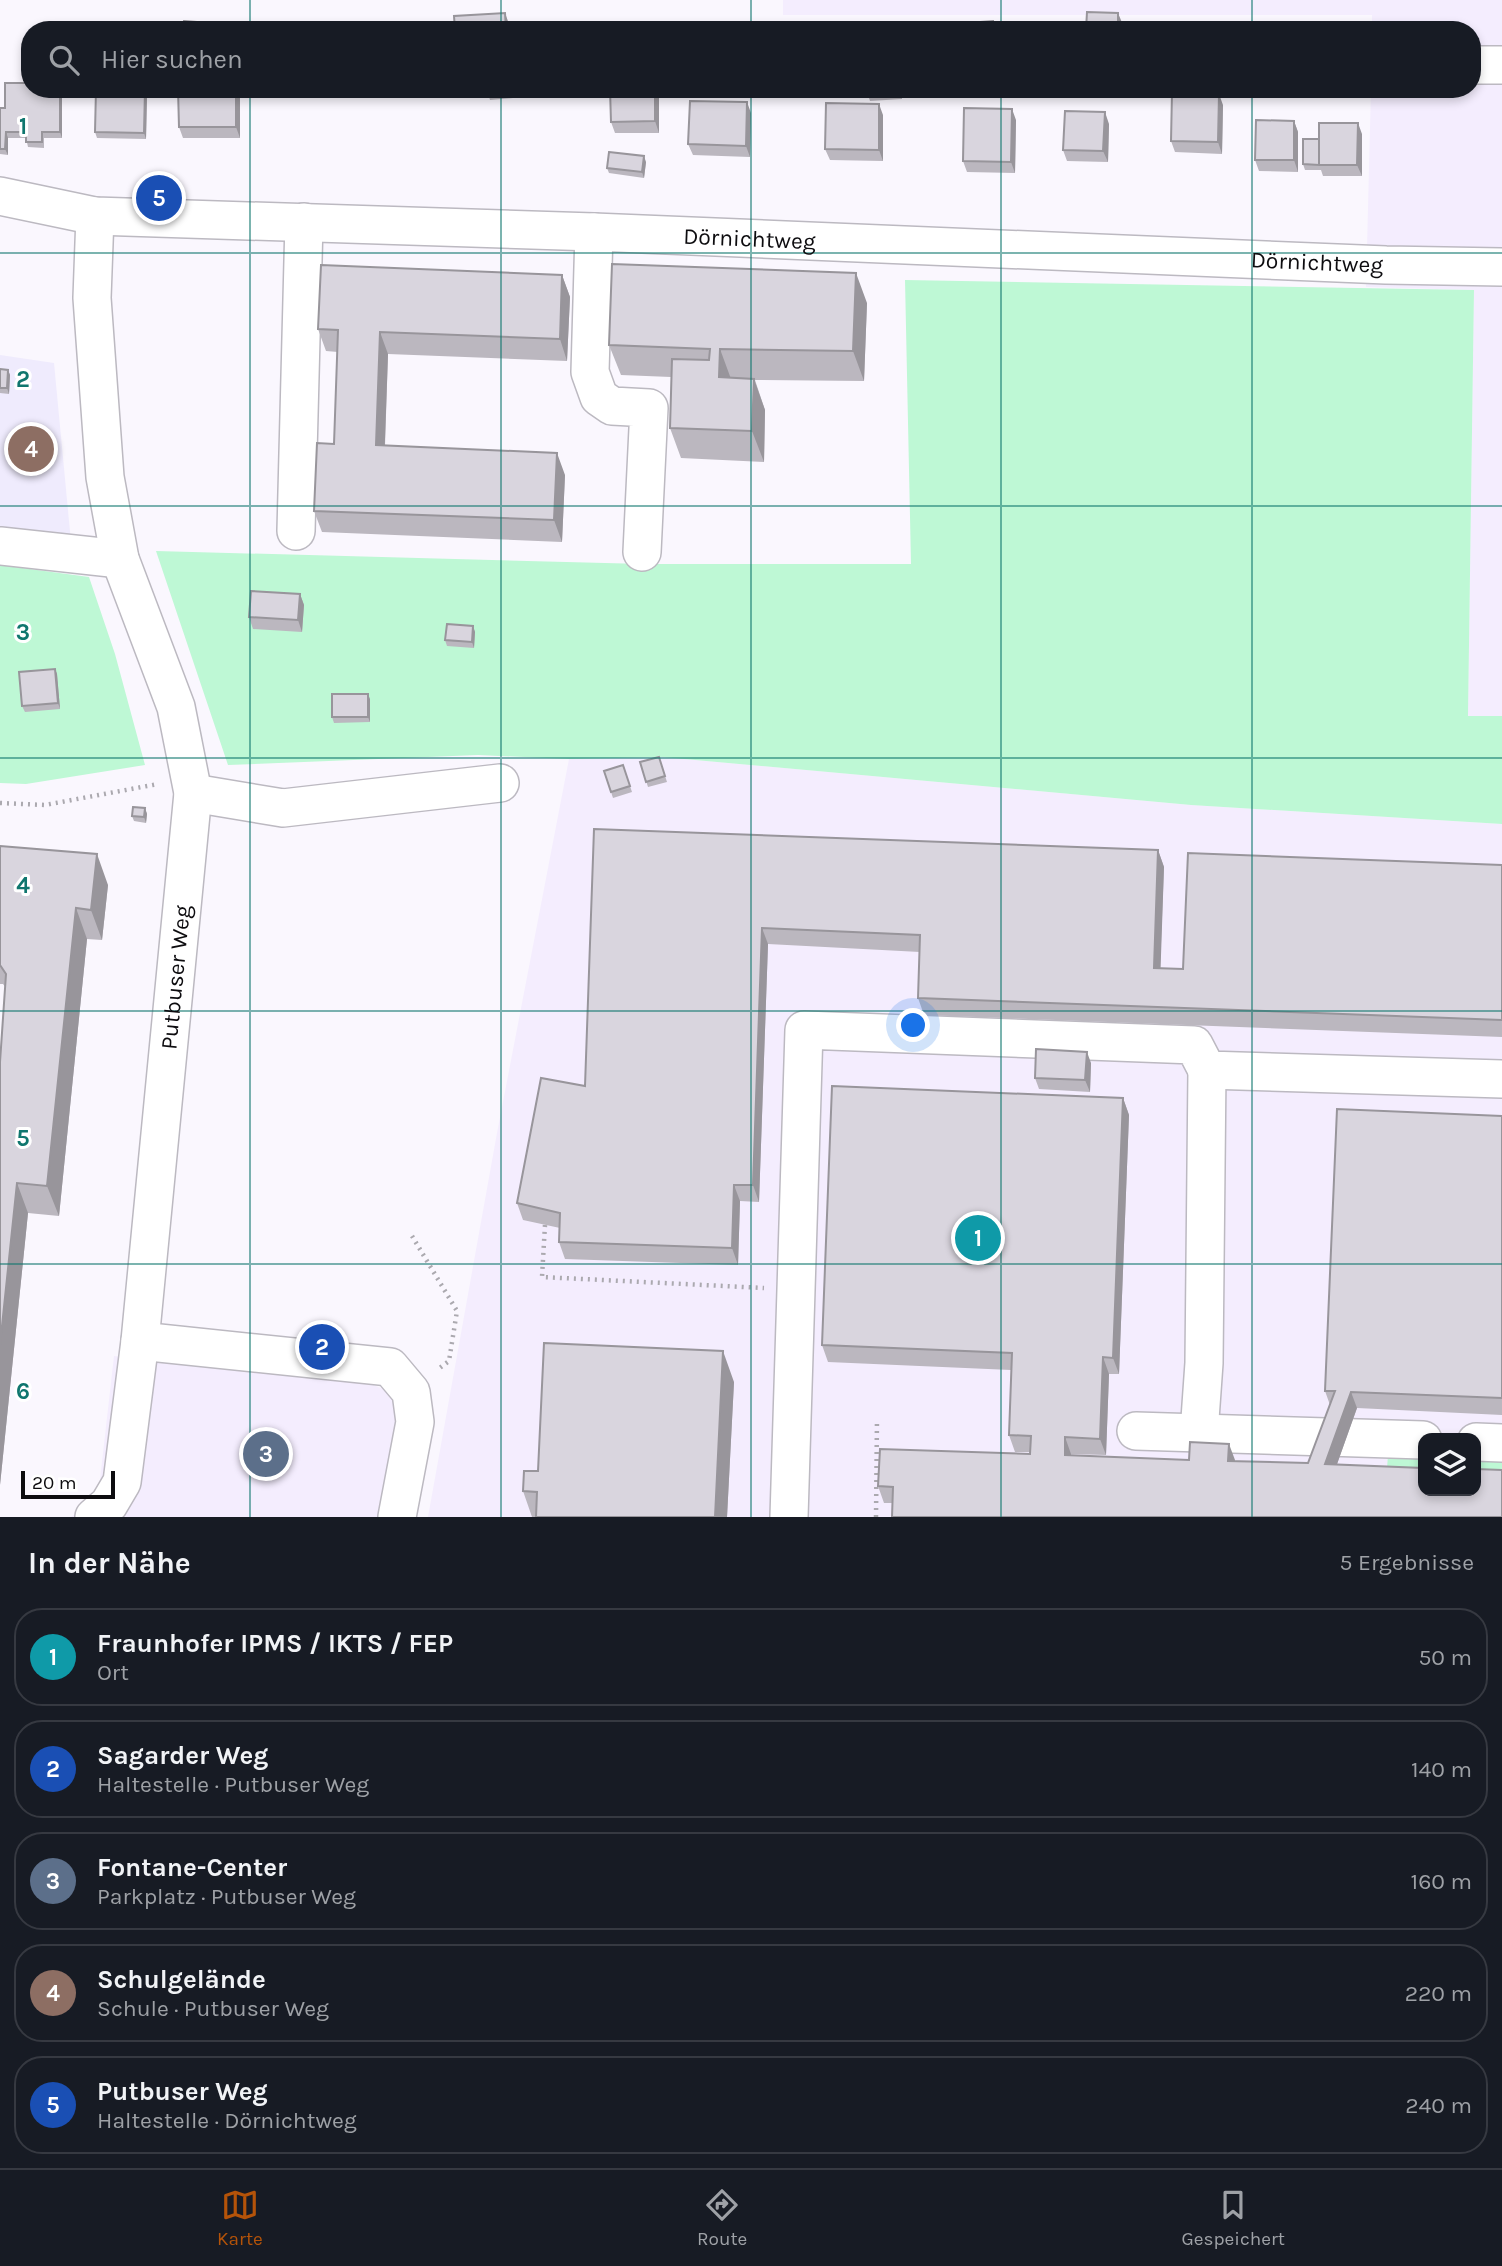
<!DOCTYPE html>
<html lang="de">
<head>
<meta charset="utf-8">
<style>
  :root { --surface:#171b24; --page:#242831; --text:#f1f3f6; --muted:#9ea1a6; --line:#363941; --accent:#b45309 }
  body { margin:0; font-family:Karla,sans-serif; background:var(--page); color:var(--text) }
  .controls { position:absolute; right:21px; bottom:21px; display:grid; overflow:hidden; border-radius:14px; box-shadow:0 4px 10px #0003 }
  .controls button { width:63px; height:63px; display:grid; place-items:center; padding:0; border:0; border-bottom:2px solid var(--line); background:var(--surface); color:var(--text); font:35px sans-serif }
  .scale { position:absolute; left:21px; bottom:18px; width:94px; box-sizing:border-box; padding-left:7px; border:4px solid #0d0c0f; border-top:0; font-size:19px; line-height:24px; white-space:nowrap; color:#0d0c0f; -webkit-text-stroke:5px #fff; paint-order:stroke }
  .you { position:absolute; left:914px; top:1026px; width:24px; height:24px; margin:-18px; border:5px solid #fff; border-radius:50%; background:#1a73e8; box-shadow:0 0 0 10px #1a73e833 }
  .badge { display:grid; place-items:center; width:46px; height:46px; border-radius:50%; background:var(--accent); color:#fff; font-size:23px; font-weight:700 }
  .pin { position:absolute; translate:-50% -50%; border:4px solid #fff; box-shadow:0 2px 7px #0006 }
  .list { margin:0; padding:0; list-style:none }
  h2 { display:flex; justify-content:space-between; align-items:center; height:91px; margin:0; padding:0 28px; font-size:30px }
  h2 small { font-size:23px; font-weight:400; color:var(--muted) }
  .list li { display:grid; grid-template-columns:46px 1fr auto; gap:21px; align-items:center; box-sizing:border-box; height:98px; margin:0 14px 14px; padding:0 14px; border:2px solid var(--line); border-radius:28px }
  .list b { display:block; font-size:26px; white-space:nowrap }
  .list p { margin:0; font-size:23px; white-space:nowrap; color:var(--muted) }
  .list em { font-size:23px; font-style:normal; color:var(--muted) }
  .icon { flex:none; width:38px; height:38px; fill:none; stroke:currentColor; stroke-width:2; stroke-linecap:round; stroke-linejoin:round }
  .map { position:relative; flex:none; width:1502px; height:1517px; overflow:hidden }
  .search { position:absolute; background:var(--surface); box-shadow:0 4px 10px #0003; left:21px; right:21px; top:21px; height:77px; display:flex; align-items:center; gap:18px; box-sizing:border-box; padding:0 24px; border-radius:28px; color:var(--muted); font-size:26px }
  .sheet { height:651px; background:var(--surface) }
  nav { display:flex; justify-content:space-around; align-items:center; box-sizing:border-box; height:98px; border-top:2px solid var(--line); background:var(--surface); font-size:19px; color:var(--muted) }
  nav a { display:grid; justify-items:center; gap:4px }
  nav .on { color:var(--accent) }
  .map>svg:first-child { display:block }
  .built { fill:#f4edfe; fill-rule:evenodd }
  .education { fill:#efebfd }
  .green { fill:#bef8d5 }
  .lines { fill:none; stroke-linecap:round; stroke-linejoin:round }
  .minor-casing { stroke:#bcb9c1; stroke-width:40 }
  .path { stroke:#aba9af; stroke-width:4.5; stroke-dasharray:2 5; stroke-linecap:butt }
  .minor { stroke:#fff; stroke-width:37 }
  .wall { fill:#bbb7bf }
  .shaded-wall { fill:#98959b }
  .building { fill:#d9d5de; stroke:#98959b; stroke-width:2 }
  .grid { fill:none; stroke:#0f766e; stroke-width:2; stroke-opacity:0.55 }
  .labels { text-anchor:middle; stroke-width:6; stroke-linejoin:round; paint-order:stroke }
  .street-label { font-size:23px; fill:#0d0c0f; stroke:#fff }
  .grid-label { font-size:23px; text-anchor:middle; font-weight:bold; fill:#0f766e; stroke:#fff; stroke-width:6; stroke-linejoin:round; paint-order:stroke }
</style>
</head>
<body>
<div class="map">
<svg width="1502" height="1517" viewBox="0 0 1502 1517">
  <rect width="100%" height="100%" fill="#faf7fe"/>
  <path class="built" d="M783 0H1502V716H1468L1474 290 1366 287 1371 89H1472V30H1372V15H783Z
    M662 757 1191 805 1502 824V1517H428L497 1133 569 759ZM1423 1438H1476V1491H1423Z
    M114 1356 371 1384 390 1392 400 1405 389 1517H71L98 1497Z"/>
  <path class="education" d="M0 355 54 363 71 542 0 534Z"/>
  <path class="green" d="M905 280 1474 290 1468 716H1502V824L1191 805 662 757 569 759 478 755 228 765 156 551 644 564H911Z
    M0 565 89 577 115 654 145 765 26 784 0 783Z
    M1388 1455 1423 1456V1483L1386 1482Z
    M1476 1458 1502 1459V1486L1476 1485Z"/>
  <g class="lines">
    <g class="minor-casing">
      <g id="minor">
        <path d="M1472 65H1502"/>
        <path id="s1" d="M0 196 95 216 594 232 1386 265 1502 267"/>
        <path d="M594 232 590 372 599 397 612 406 649 408 642 552"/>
        <path d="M296 531 304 222"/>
        <path d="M0 546 120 559"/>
        <path d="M193 793 283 808 500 783"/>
        <path d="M140 1341 390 1367 411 1392 415 1422 397 1517"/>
        <path d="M1136 1431 1423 1440"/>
        <path d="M1199 1433 1204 1363 1207 1070"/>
        <path d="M1476 1442 1502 1443"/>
        <path id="s2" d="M94 1517 109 1504 122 1482 140 1341 193 793 176 707 120 559 105 477 92 298 95 216"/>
        <path d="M789 1517 804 1030 1194 1045 1207 1070 1502 1079"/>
      </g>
    </g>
    <path class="path" d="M0 803 45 805 158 784
      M545 1225 542 1277 764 1288
      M412 1236 457 1311 449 1361 437 1370
      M876 1517 877 1419"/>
    <use href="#minor" class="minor"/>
  </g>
  <path class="wall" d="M62 89V138H44V148L28 147 26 138H8V155L0 154V108H5Z
    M487 89H512L513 98 490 100Z
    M659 89V133H615L611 122Z
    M866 89H901L902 99 870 101Z
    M970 89H1005L1006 98H972Z
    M240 90V138H183L179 127Z
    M147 95 146 139 97 138 95 132Z
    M1223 105 1222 154 1175 152 1171 141Z
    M751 113 750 157 693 155 688 144Z
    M883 115V161L830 160 825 149Z
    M1016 120 1015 173 967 172 963 161Z
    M1294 121 1298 132V172L1259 171 1255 160Z
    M1109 124 1108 162 1067 161 1063 150Z
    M1362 134V176H1323L1321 170H1305L1303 164 1319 139Z
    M646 162 644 178 609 173 607 168Z
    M562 275 570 297 567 361 388 354 385 446 565 475 562 542 322 532 314 511 334 444 338 352 326 351 318 329Z
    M867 303 864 381 755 380 765 410 764 462 681 458 670 428 671 377 621 375 609 345Z
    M0 369 8 370 10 375 9 394 0 393Z
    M300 594 304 605 302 632 253 629 249 617Z
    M473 626 475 632 474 648 447 646 445 640Z
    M55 669 57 674 60 709 25 712 22 706Z
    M370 699V722L334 723 332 717Z
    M659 757 667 782 648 787 640 762Z
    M623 765 632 792 613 798 611 792Z
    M145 808 147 814 146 823 134 821 132 816Z
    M594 829 1158 850 1164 867 1160 969H1183L1502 865V1037L924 1015 918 998 920 952 768 944 759 1202 740 1201 738 1265 565 1259 559 1242 560 1228 523 1220 517 1203 585 1086Z
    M0 846 108 885 102 940 87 939 59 1216 28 1213 0 1485V1062L6 988 3 984H0Z
    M1091 1063 1090 1092 1039 1089 1035 1078Z
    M1123 1098 1129 1115 1119 1374H1109L1106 1455 1071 1454V1456L1308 1463 1330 1405 1325 1391 1502 1116V1415L1357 1408 1337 1464 892 1503H884L878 1486 1030 1454V1452H1015L1009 1435 1011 1370 828 1362 822 1345Z
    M734 1382 727 1517H532L523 1491 538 1471Z"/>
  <path class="shaded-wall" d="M505 13 509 24V30H506Z
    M1118 13 1123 25 1122 30H1118Z
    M60 89H62V138L60 132Z
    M145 89 147 95 146 139 144 133Z
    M236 89H239L240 90V138L236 127Z
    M655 89H659V133L655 121Z
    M898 89H901L902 99Z
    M1219 94 1223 105 1222 154 1218 142Z
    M747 102 751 113 750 157 746 146Z
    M879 104 883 115V161L879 150Z
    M1012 109 1016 120 1015 173 1011 162Z
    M1105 112 1109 124 1108 162 1103 151Z
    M1294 121 1298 132V172L1294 160Z
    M1358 123 1362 134V176L1357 165Z
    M6 132 8 138V155L5 149Z
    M644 156 646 162 644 178 642 172Z
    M856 273 867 303 864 381 853 351Z
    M562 275 570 297 567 361 560 339Z
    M380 332 388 354 384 467 376 445Z
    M720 349 731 379 719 377Z
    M8 370 10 375 9 394 7 388Z
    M754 379 765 410 764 462 752 431Z
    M557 453 565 475 562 542 554 520Z
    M300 594 304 605 302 632 298 620Z
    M473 626 475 632 474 648 472 642Z
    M55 669 57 674 60 709 58 703Z
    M368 694 370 699V722L368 717Z
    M145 808 147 814 146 823 144 817Z
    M1158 850 1164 867 1160 985 1154 968Z
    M97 854 108 885 102 940 91 910Z
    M76 908 87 939 59 1216 47 1186Z
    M762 928 768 944 759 1202 753 1185Z
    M1087 1052 1091 1063 1090 1092 1085 1080Z
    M1123 1098 1129 1115 1119 1374 1113 1358Z
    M17 1183 28 1213 0 1485V1345Z
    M734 1185 740 1201 738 1265 732 1248Z
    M723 1351 734 1382 727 1517H715Z
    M1103 1357 1109 1374 1106 1455 1100 1439Z
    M1351 1392 1357 1408 1331 1481 1325 1464Z
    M1065 1437 1071 1454V1472L1065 1455Z
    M1229 1444 1235 1460V1477L1228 1461Z"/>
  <path class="building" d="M1087 12 1118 13V30H1086Z
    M505 13 506 30H455L454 16Z
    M184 21 222 24 221 30H183Z
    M993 21V30H968L967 23Z
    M374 24 377 30H359Z
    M1022 25 1034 26 1033 30H1022Z
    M5 83H30V89H60V132H42V142H26V132H6L5 149H0V108H5Z
    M96 89H145L144 133 95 132Z
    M178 89H236V127H179Z
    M487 89H511V93L488 94Z
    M610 89H655V121L611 122Z
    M970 89H1003L1004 92 970 93Z
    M1172 92 1219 94 1218 142 1171 141Z
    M690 101 747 102 746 146 688 144Z
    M826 103 879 104V150L825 149Z
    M964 108 1012 109 1011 162 963 161Z
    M1065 111 1105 112 1103 151 1063 150Z
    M1256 120 1294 121V160H1255Z
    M1319 123H1358L1357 165H1319Z
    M1303 139H1319V165L1303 164Z
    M609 152 644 156 642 172 607 168Z
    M612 264 856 273 853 351 720 349 719 377 754 379 752 431 670 428 672 359 709 360 710 349 609 345Z
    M321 265 562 275 560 339 380 332 376 445 557 453 554 520 314 511 317 443 334 444 338 330 318 329Z
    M0 369 8 370 7 388H0Z
    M251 591 300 594 298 620 249 617Z
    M447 624 473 626 472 642 445 640Z
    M55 669 58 703 22 706 19 672Z
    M332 694H368V717H332Z
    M659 757 665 776 646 782 640 762Z
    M623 765 630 786 611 792 604 771Z
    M133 807 145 808 144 817 132 816Z
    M594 829 1158 850 1154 968 1183 969 1188 853 1502 865V1020L918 998 920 935 762 928 753 1185H734L732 1248 559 1242 560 1213 517 1203 541 1078 585 1086Z
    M0 846 97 854 91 910 76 908 47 1186 17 1183 0 1345V1062L6 974 0 965Z
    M1036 1049 1087 1052 1085 1080 1035 1078Z
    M832 1086 1123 1098 1113 1358 1103 1357 1100 1439 1065 1437V1455L1189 1460 1190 1442 1229 1444 1228 1461 1308 1463 1335 1391H1325L1337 1109 1502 1116V1398L1351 1392 1325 1464 1423 1468V1491H1476V1469L1502 1470V1517H892L893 1487 878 1486 880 1449 1030 1454 1031 1436 1009 1435 1012 1353 822 1345Z
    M544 1343 723 1351 715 1517H536L537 1492 523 1491 524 1471H538Z"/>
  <path class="grid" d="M250 0V30M501 0V30M751 0V30M1001 0V30M1252 0V30M250 89V1517M501 89V1517M751 89V1517M1001 89V1517M1252 89V1517M0 253H1502M0 506H1502M0 758H1502M0 1011H1502M0 1264H1502"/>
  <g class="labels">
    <g class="street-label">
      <text dy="8" stroke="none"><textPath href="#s1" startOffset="752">Dörnichtweg</textPath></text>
      <text dy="8" stroke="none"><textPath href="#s1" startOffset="1320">Dörnichtweg</textPath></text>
      <text dy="8" stroke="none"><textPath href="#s2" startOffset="553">Putbuser Weg</textPath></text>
    </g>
  </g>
  <g class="grid-label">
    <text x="23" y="134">1</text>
    <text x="23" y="387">2</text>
    <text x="23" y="640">3</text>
    <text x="23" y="893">4</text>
    <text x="23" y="1146">5</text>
    <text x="23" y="1399">6</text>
  </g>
</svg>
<div class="controls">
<button><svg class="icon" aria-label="layers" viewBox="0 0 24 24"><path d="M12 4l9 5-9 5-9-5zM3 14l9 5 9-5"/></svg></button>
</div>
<div class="scale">20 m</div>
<div class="you"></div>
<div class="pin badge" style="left:978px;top:1238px;background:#0f9aa8">1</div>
<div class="pin badge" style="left:322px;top:1347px;background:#1a4fb4">2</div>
<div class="pin badge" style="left:266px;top:1454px;background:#5c6f8a">3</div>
<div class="pin badge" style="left:31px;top:449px;background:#8d6e63">4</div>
<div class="pin badge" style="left:159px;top:198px;background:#1a4fb4">5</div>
<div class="search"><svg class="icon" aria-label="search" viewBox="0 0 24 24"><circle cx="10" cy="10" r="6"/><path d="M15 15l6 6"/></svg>Hier suchen</div>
</div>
<section class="sheet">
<h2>In der Nähe<small>5 Ergebnisse</small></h2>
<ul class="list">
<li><span class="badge" style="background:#0f9aa8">1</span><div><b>Fraunhofer IPMS / IKTS / FEP</b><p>Ort</p></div><em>50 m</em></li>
<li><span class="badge" style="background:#1a4fb4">2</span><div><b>Sagarder Weg</b><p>Haltestelle · Putbuser Weg</p></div><em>140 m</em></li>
<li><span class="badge" style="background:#5c6f8a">3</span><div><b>Fontane-Center</b><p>Parkplatz · Putbuser Weg</p></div><em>160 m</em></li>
<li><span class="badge" style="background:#8d6e63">4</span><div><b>Schulgelände</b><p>Schule · Putbuser Weg</p></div><em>220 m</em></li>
<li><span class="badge" style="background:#1a4fb4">5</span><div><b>Putbuser Weg</b><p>Haltestelle · Dörnichtweg</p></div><em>240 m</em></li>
</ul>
</section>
<nav>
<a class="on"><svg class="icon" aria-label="map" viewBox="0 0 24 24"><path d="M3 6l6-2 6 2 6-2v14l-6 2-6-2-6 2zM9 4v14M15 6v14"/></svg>Karte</a>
<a><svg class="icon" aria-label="directions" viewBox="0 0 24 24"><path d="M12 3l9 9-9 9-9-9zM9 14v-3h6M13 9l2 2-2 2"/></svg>Route</a>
<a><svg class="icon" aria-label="saved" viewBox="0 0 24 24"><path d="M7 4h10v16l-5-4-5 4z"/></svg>Gespeichert</a>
</nav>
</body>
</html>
